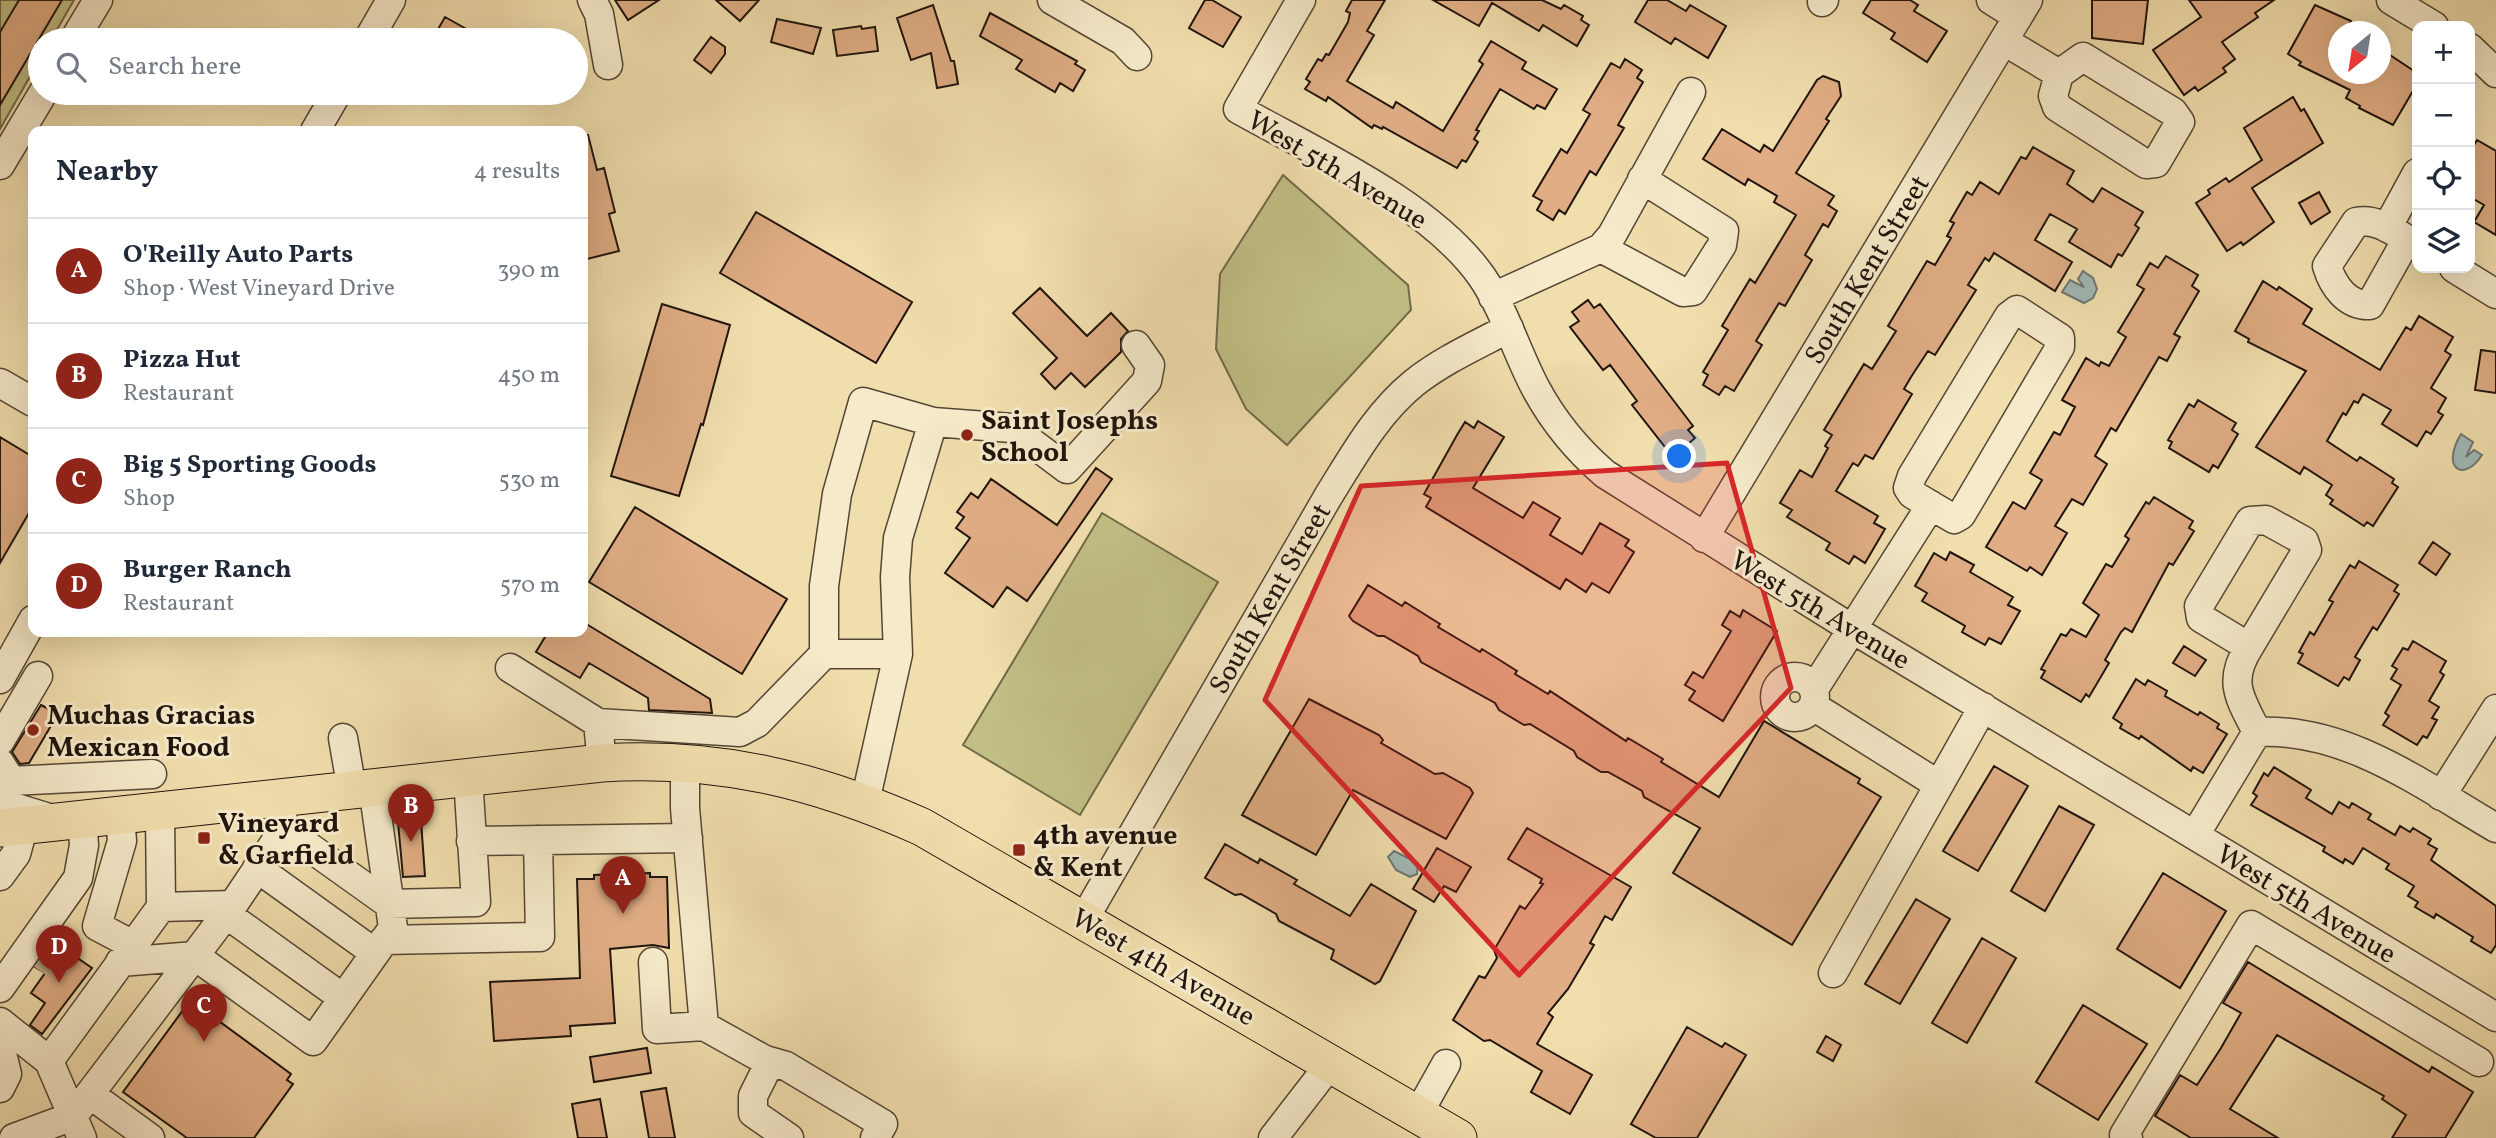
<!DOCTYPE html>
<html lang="en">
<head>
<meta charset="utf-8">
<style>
  :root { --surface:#fff; --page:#f6f6f7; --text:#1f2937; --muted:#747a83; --line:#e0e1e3; --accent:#8f2418 }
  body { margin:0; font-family:Vollkorn,serif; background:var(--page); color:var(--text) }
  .controls { position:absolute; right:21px; top:21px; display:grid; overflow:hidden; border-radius:14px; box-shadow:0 7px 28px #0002 }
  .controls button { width:63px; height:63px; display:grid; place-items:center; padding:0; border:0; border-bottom:2px solid var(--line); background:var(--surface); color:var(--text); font:35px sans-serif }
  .compass { position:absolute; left:2328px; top:21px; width:63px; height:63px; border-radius:50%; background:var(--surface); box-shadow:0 7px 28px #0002; rotate:210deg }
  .you { position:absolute; left:1680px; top:457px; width:24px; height:24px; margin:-18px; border:5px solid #fff; border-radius:50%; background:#1a73e8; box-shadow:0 0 0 10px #1a73e833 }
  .badge { display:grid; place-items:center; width:46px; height:46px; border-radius:50%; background:var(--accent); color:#fff; font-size:23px; font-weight:700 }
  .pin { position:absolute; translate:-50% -58px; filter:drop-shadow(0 2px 4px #0008) }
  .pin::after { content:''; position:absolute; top:37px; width:24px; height:21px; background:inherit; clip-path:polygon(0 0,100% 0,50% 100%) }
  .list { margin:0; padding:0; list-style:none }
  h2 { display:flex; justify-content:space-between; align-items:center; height:91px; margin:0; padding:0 28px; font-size:30px }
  h2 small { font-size:23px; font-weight:400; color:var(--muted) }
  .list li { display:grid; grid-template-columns:46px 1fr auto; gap:21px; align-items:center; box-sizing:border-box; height:105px; padding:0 28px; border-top:2px solid var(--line) }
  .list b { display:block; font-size:26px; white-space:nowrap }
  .list p { margin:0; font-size:23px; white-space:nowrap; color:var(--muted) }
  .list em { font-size:23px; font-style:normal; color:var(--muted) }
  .icon { flex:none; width:38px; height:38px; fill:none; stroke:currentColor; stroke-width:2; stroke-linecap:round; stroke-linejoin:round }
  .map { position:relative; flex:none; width:2496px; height:1138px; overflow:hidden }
  .search { position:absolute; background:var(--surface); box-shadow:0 7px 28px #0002; left:28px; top:28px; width:560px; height:77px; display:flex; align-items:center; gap:18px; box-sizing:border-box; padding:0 24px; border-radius:38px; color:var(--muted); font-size:26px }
  .panel { position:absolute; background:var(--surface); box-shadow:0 7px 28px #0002; left:28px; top:126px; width:560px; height:511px; border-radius:14px }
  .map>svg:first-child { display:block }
  .green { fill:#c1bf85; stroke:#706a49; stroke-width:2 }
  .water { fill:#a0b9b6; stroke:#6c7772; stroke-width:2 }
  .building { fill:#e0ad84; stroke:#1f140d; stroke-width:2 }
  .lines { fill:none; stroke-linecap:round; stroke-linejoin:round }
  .minor-tunnel { stroke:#c7b68d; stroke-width:28; stroke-dasharray:28 14; stroke-linecap:butt }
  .minor-casing { stroke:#544635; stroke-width:31 }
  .major-casing { stroke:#1f140d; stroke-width:39 }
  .minor { stroke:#f6eaca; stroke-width:28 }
  .major { stroke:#f1dead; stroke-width:37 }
  .marked { fill:#d62828; fill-opacity:0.2; stroke:#d62828; stroke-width:5; stroke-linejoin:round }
  .poi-dot { fill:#8f2418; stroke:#f6eaca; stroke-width:2.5 }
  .labels { text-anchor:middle; stroke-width:6; stroke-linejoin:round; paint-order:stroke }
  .street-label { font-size:28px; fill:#1f140d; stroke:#f6eaca }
  .poi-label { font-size:28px; font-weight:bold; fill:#1f140d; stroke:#f6eaca; text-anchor:start }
</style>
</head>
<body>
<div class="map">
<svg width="2496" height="1138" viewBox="0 0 2496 1138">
  <rect width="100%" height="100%" fill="#f1dead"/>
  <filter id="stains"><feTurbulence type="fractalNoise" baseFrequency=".00286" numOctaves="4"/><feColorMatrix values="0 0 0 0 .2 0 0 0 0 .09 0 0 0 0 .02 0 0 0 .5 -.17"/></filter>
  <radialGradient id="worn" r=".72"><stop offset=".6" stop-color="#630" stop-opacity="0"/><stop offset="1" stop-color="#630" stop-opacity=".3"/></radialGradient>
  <path class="green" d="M0 0H74L51 40H40V59L0 129Z
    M1283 175 1408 285 1411 310 1287 445 1246 409 1216 349 1220 274Z
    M1102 513 1218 582 1080 815 963 745Z"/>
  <path class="water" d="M2083 271 2093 278 2097 289 2093 298 2084 303 2062 292 2070 280 2084 287 2078 279Z
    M2461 434 2473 442 2466 457 2474 450 2482 455C2464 483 2440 469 2461 434Z
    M1394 851 1418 863 1417 874 1410 877 1396 870 1388 857Z"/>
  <path class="building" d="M19 0H62L0 105V32Z
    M615 0H659L628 20Z
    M716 0H759L740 21Z
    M1205 0H1212L1241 17 1223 47 1189 28Z
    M1352 0H1385L1367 31 1374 35 1347 81 1393 108 1396 102 1443 131 1483 64 1479 61 1491 41 1526 62 1522 69 1557 89 1545 109 1537 105 1534 109 1500 89 1476 130 1479 131 1474 139 1478 142 1466 162 1462 160 1457 168 1383 127 1382 129 1374 125 1372 128 1328 97 1326 101 1305 89 1310 82 1306 79 1318 59 1322 61 1326 54 1329 55 1348 22 1350 13 1346 11Z
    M1433 0H1542L1561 9 1564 5 1583 16 1581 20 1589 25 1577 46 1543 25 1539 31 1492 3 1479 26Z
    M1648 0H1667L1686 11 1690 5 1726 26 1708 58 1675 38 1671 44 1635 22Z
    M1871 0H1910L1918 5 1914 11 1947 31 1927 62 1891 39 1895 33 1863 13Z
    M2092 0H2148L2143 44 2092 38Z
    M2189 0H2274L2255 13 2258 17 2222 42 2235 59 2223 68 2226 72 2198 91 2195 87 2184 95 2153 50 2201 17Z
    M933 5 951 61H954L958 84 937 88 931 53 911 60 897 18Z
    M2315 5 2351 21 2345 32H2339V74H2381V49L2417 73V84L2393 125 2359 108 2360 106 2346 98 2350 90 2299 65 2301 62 2288 54Z
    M990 13 1077 61 1075 64 1085 70 1073 91 1060 83 1055 92 1016 69 1022 60 980 36Z
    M445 17 486 40H432Z
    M777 19 821 28 813 54 771 42Z
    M861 26 862 29 875 27 878 51 837 56 833 30Z
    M711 37 725 47V54L711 73 694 60Z
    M1625 59 1642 70 1637 78 1643 82 1618 125 1624 128 1596 175 1590 171 1565 214 1559 210 1553 220 1537 210 1542 201 1533 196 1561 149 1567 153 1590 114 1583 110 1611 63 1620 68Z
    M1823 76 1839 82 1841 96 1826 119 1829 121 1796 173 1834 196 1828 205 1837 211 1828 227 1823 224 1805 255 1812 260 1785 306 1779 303 1756 341 1762 345 1734 391 1725 386 1719 395 1703 385 1708 375 1703 372 1728 330 1722 326 1750 279 1755 283 1796 215 1774 202 1777 196 1748 179 1745 185 1703 159 1722 129 1760 152 1764 145 1773 151 1817 80Z
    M2293 97 2301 111 2304 109 2323 143 2252 188 2274 222 2243 245 2241 242 2227 251 2196 203 2210 194 2208 190 2226 178 2229 182 2262 160 2244 128Z
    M583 135H588L597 170 604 168 615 212 609 214 619 251 583 260Z
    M2477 140 2496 151V235L2474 222 2484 205 2470 197V152Z
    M2033 147 2074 171 2067 184 2093 202 2102 188 2143 212 2135 225 2139 228 2122 256 2118 254 2111 267 2069 242 2077 229 2050 214 2035 240 2072 262 2055 291 1994 253 1989 261 1985 258 1968 285 1976 290 1935 355 1928 351 1911 377 1904 389 1912 394 1873 459 1865 455 1858 466 1853 463 1836 491 1878 516 1874 523 1885 529 1865 563 1854 556 1849 564 1826 550 1830 543 1787 517 1792 510 1780 503 1800 470 1812 477 1828 448 1825 446 1832 435 1824 430 1864 364 1872 369 1896 331 1888 326 1927 261 1935 265 1951 238 1947 236 1954 223 1950 221 1967 192 1972 195 1980 182 1999 194 2021 157 2026 159Z
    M2319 192 2330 212 2311 224 2299 203Z
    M756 212 912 302 876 363 720 273Z
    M2166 256 2198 275 2192 286 2199 291 2174 334 2180 337 2167 361 2159 357 2116 431 2111 428 2095 456 2107 464 2083 505 2072 499 2055 526 2067 533 2042 575 2030 567 2027 571 1986 547 2013 502 2025 509 2042 480 2030 473 2054 432 2060 435 2075 407 2062 400 2086 358 2099 366 2101 362 2109 366 2126 337 2118 332 2144 289 2137 285 2150 263 2158 268Z
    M2263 281 2277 290 2279 287 2312 309 2303 324 2380 370 2406 327 2411 330 2419 316 2453 337 2445 351 2451 355 2431 388 2446 398 2438 412 2443 415 2431 434 2426 431 2417 446 2382 424 2391 410 2363 394 2358 403 2354 401 2346 415 2343 413 2327 441 2357 461 2360 457 2394 479 2392 483 2398 487 2373 526 2367 522 2364 526 2330 504 2333 500 2326 495 2332 485 2304 467 2300 474 2256 447 2306 371 2248 342 2249 339 2235 331Z
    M1040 288 1087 336 1111 313 1128 331 1121 339V352L1085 387 1071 373 1055 389 1041 374 1057 358 1013 313Z
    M1588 300 1594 308 1600 304 1693 426 1688 430 1695 438 1680 451 1673 441 1665 447 1632 405 1637 401 1610 365 1603 370 1570 327 1579 321 1572 312Z
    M662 304 730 325 703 425 701 424 679 496 611 476Z
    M2481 350 2496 352V393L2475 390Z
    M2198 400 2236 423 2232 430 2238 434 2218 468 2213 465 2209 472 2169 448 2172 442 2168 440 2189 404 2194 407Z
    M1478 421 1504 437 1473 488 1523 518 1533 502 1560 518 1550 535 1582 554 1600 523 1629 540 1625 546 1634 552 1609 593 1592 583 1586 592 1566 579 1560 589 1426 507 1431 498 1424 494 1457 435 1465 422 1474 428Z
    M0 437 33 457V506L0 563Z
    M1096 468 1112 479 1027 601 1007 587 993 607 945 573 970 538 956 528 964 517 957 512 971 493 978 498 991 479 1057 525Z
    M2154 497 2193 521 2189 528 2194 531 2173 565 2169 563 2132 632 2125 628 2121 632 2105 660 2109 663 2089 697 2086 694 2081 702 2041 678 2045 671 2041 669 2061 634 2066 636 2071 629 2086 637 2099 615 2083 603 2106 564 2112 567 2129 539 2125 536 2146 502 2149 504Z
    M635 507 787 599 742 674 589 582Z
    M2433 542 2450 554 2436 575 2419 563Z
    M1950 552 1974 565 1970 572 2013 597 2008 605 2020 611 2001 644 1989 638 1985 645 1962 632 1965 626 1922 601 1927 593 1915 586 1934 553 1946 560Z
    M2359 561 2398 585 2394 591 2399 594 2377 630 2373 627 2355 657 2360 660 2349 680 2344 677 2338 686 2298 663 2303 654 2299 652 2310 632 2314 635 2333 602 2329 600 2350 565 2355 568Z
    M1368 585 1402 606 1405 602 1440 624 1438 627 1480 652 1482 649 1517 671 1515 674 1548 694 1550 691 1626 741 1628 738 1663 759 1661 762 1719 797 1764 721 1860 779 1858 783 1881 797 1792 945 1673 873 1700 828 1644 797 1642 791 1608 772H1601L1577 757 1574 751 1530 724 1524 725 1499 710 1495 703 1421 662 1418 656 1384 636H1378L1353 621 1349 616Z
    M1743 610 1777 631 1723 721 1689 700 1695 691 1685 685 1693 672 1703 678 1731 631 1722 625 1730 611 1740 617Z
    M583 622 710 699 712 713 649 710 648 698 589 663 580 678 536 652 548 632H583Z
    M2413 641 2446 661 2440 672 2444 675 2429 701 2439 707 2432 718 2437 720 2427 738 2423 736 2417 745 2383 725 2389 716 2385 713 2401 685 2391 679 2397 669 2392 666 2403 648 2408 650Z
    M2184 646 2206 660 2195 676 2173 663Z
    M2136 679 2145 685 2148 680 2167 691 2165 696 2198 715 2200 712 2219 724 2217 728 2227 734 2203 773 2193 767 2191 771 2141 736 2139 739 2120 728 2122 724 2113 718Z
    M1309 699 1379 735 1383 740 1381 743 1435 774 1443 773 1470 788 1473 793 1446 839 1353 790 1316 855 1242 815Z
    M41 705 58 714 29 763 20 764 12 752Z
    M1994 766 2028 786 1978 871 1943 851Z
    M2274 767 2311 790 2306 798 2332 814 2339 802 2349 808 2352 803 2371 814 2368 819 2395 835 2400 826 2410 832 2413 828 2431 839 2428 844 2437 849 2431 860 2496 906V945L2491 953 2471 941 2473 937 2436 914 2434 918 2415 907 2418 902 2408 896 2414 886 2386 869 2389 864 2363 848 2353 864 2345 859 2343 863 2323 851 2325 847 2251 805 2257 796 2253 793 2264 773 2268 776Z
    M2059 806 2094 825 2045 911 2011 891Z
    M421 821 425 876 403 877 398 822Z
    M1527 828 1631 887 1612 920 1605 916 1590 943 1594 945 1568 989 1548 1013 1553 1017 1537 1044 1592 1075 1570 1114 1531 1092 1542 1071 1490 1040 1484 1041 1453 1020 1479 976 1485 978 1497 958 1494 950 1520 906 1525 909 1543 884 1540 883 1542 879 1508 859Z
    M1225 844 1258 863 1260 859 1297 880 1294 884 1350 916 1371 884 1416 911 1380 981 1375 984 1331 959 1334 950 1279 921 1276 914 1241 894 1235 895 1205 878Z
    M1437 848 1471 867 1456 892 1444 886 1434 902 1413 889Z
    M650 873V877H667L669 948 653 945 610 949 615 1023 570 1026 571 1036 494 1041 490 982 580 978 577 879H594V875Z
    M2163 873 2226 911 2180 988 2117 949Z
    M1916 899 1950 919 1900 1004 1865 984Z
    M1982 938 2016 958 1967 1043 1932 1023Z
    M57 944 92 968 42 1034 30 1025 45 1003 31 993 45 973 35 967 44 954 48 957Z
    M2248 962 2429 1072 2432 1067 2473 1092 2445 1138H2392L2406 1115 2382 1099 2384 1096 2277 1035 2230 1109 2278 1138H2191L2155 1116 2180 1075 2197 1085 2221 1048 2241 1013 2223 1003Z
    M197 1005 291 1074 287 1080 293 1084 254 1138H187L123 1092 186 1006 193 1010Z
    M2083 1005 2147 1044 2098 1120 2036 1082Z
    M1687 1027 1722 1047 1725 1043 1746 1055 1697 1138H1656L1631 1124Z
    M1826 1036 1841 1045 1833 1061 1817 1052Z
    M647 1048 651 1073 594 1082 590 1057Z
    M666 1088 675 1138H649L641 1092Z
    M600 1099 607 1138H578L572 1104Z"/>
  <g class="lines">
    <path class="minor-tunnel" d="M36 968 45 955"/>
    <g class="minor-casing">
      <path id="minor" d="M592 0 599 14 608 65
        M1052 0 1123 41 1137 56
        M1301 0 1238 109C1316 153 1431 204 1482 277 1505 311 1516 351 1535 387 1553 421 1576 449 1605 474L1854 630 2496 1017
        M1991 0 2018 17
        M2391 0 2434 26
        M1822 2 1824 0
        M74 40 98 0
        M368 40 391 0
        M2004 41 2059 74
        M2470 48 2496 73
        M2083 57 2173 112 2180 122 2156 163 2146 164 2057 107 2053 96 2059 74Z
        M315 131 337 93
        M0 165 43 93
        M2387 228 2417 173
        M2407 239 2370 305C2347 306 2333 286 2327 266L2356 222C2378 217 2399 235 2417 246
        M1601 248 1683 292 1693 291 1722 245 1724 231 1642 179
        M2454 268 2496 294
        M1493 297 1601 248 1612 235 1691 92
        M2017 310 2060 338V347L1961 515 1954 519 1912 494 1908 488 1912 476 2009 316Z
        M0 383 33 402
        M1704 538 2028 0
        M2249 647 2201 618 2199 606 2250 521 2266 520 2304 541 2307 550 2249 647C2227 682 2240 698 2257 732
        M824 654V586L837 494 863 402 933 422 1012 428 1067 469 1147 381 1150 365 1136 345
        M510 668 598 723
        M1775 697a20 20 0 1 1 40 0a20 20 0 1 1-40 0Z
        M0 679 33 620
        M1814 689 1931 505
        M1813 706 1939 785
        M343 738 352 790
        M0 741 38 676
        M0 763 11 781 152 774
        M602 763 598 723 740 732 757 723 824 654H898
        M685 763V808L704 1026
        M2441 796 2496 709
        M865 802 898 654 895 577 898 538 933 422
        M0 803 49 818
        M160 811 161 907
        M120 815 122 841 97 926 133 945
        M284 829 389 904 476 902 468 777
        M2195 835 2257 732C2346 727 2422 785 2496 828
        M471 841 688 838
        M257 868 375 953
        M0 876 16 854 24 825
        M226 914 343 998
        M1084 919 1329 495C1354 455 1377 413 1414 383 1443 360 1477 345 1509 328
        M384 940 540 937 538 840
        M120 962 195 956 313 1041 393 928 373 787
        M653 962 657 1029 704 1026 765 1060 786 1066 883 1124 875 1138
        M1833 973 1983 707
        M0 988 78 878 84 845 82 819
        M0 1022 49 1061
        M0 1045 7 1074 0 1088
        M770 1062 753 1096V1113L789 1138
        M91 1095 150 1138
        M1418 1114 1446 1064
        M14 1138 73 1116 233 905
        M82 1138 49 1061 161 907 233 905 284 829 280 798
        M1273 1138 1331 1063
        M2128 1138 2124 1135 2251 925 2479 1062"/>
    </g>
    <g class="major-casing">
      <path id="major" d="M0 828 602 763C719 756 816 780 922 827L1458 1138"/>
    </g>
    <use href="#minor" class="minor"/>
    <use href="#major" class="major"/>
  </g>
  <path class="marked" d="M1727 463 1791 688 1519 975 1265 700 1361 486Z"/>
  <g class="poi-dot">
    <circle cx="967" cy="435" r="7"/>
    <circle cx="33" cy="730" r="7"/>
    <rect x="197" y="831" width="14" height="14" rx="3.5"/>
    <rect x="1012" y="843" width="14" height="14" rx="3.5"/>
  </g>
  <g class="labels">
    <g class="street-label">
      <text transform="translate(1338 169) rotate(31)" y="10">West 5th Avenue</text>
      <text transform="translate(1866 269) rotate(-59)" y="10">South Kent Street</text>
      <text transform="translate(1269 598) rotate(-60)" y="10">South Kent Street</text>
      <text transform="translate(1821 609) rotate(31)" y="10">West 5th Avenue</text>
      <text transform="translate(2307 903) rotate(31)" y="10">West 5th Avenue</text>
      <text transform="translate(1164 966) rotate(30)" y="10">West 4th Avenue</text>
    </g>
    <g class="poi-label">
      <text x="981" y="429">Saint Josephs<tspan x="981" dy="32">School</tspan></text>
      <text x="47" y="724">Muchas Gracias<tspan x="47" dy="32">Mexican Food</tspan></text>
      <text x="218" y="832">Vineyard<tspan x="218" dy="32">&amp; Garfield</tspan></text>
      <text x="1033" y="844">4th avenue<tspan x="1033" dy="32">&amp; Kent</tspan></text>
    </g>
  </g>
  <rect width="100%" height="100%" filter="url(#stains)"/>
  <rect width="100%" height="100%" fill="url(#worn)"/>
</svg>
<div class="controls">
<button>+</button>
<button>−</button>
<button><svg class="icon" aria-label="locate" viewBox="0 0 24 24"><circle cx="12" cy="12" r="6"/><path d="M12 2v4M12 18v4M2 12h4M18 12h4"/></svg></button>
<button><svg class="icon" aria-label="layers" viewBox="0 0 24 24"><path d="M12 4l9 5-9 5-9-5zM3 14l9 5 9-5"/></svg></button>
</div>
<svg class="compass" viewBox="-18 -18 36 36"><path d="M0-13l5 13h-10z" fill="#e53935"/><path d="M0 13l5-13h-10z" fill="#747a83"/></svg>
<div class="you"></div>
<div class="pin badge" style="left:623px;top:914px">A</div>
<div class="pin badge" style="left:411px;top:842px">B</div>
<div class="pin badge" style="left:204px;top:1042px">C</div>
<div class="pin badge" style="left:59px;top:983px">D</div>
<div class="search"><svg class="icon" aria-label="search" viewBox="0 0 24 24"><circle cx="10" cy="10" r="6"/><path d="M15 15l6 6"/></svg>Search here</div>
<section class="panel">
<h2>Nearby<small>4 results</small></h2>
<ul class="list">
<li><span class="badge">A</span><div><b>O'Reilly Auto Parts</b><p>Shop · West Vineyard Drive</p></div><em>390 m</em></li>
<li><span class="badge">B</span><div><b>Pizza Hut</b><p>Restaurant</p></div><em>450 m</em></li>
<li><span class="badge">C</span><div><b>Big 5 Sporting Goods</b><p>Shop</p></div><em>530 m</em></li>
<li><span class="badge">D</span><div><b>Burger Ranch</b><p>Restaurant</p></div><em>570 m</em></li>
</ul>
</section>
</div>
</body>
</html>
